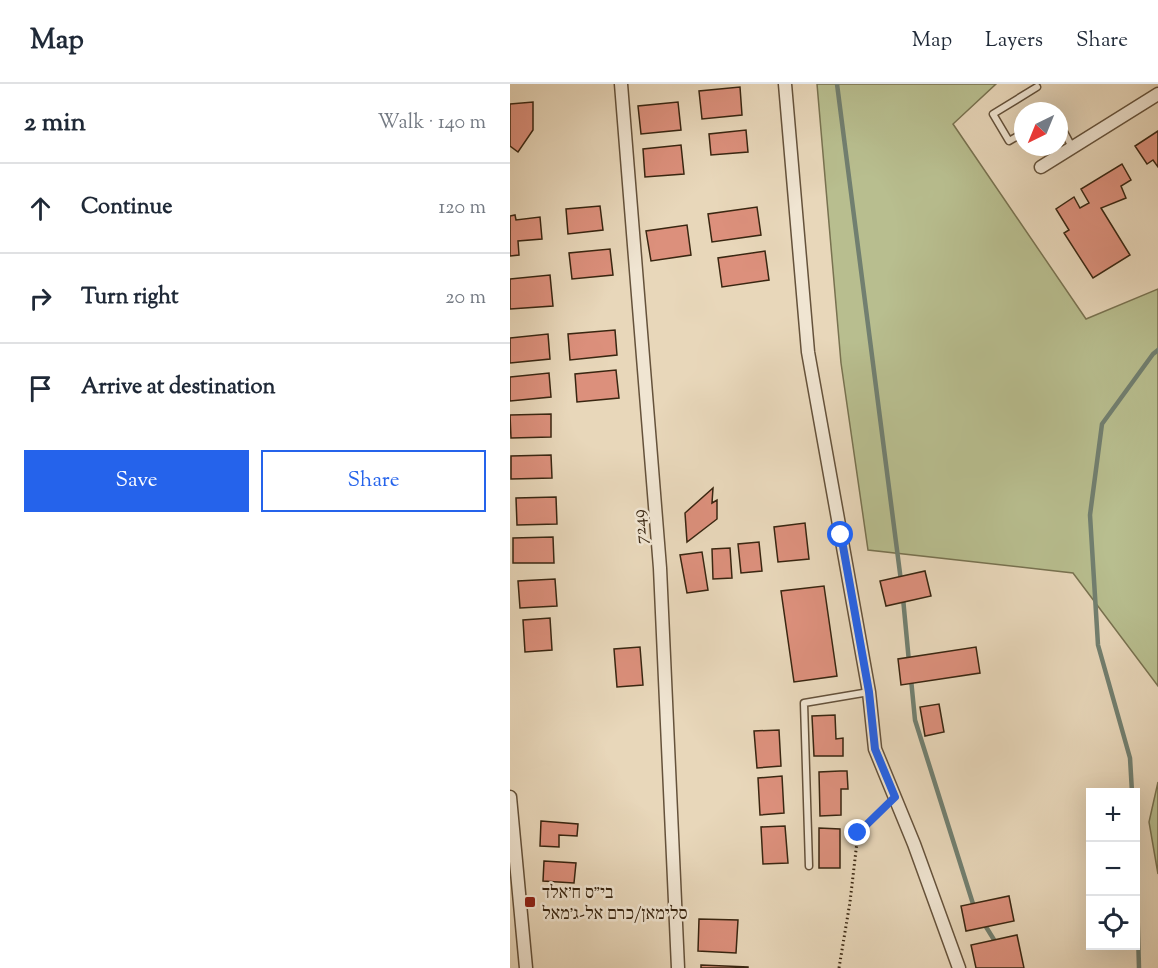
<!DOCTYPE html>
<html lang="en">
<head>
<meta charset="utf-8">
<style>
  :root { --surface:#fff; --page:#f2f2f3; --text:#1f2937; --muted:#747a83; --line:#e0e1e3; --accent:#2563eb }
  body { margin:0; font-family:"Sorts Mill Goudy","Frank Ruhl Libre",serif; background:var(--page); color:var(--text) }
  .controls { position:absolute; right:18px; bottom:18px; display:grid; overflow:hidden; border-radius:0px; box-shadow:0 6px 24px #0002 }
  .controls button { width:54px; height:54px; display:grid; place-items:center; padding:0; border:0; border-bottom:2px solid var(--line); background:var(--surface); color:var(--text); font:30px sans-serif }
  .compass { position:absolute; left:504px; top:18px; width:54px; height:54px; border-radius:50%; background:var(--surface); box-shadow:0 6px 24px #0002; rotate:223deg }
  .stop { position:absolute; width:18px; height:18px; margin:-14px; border:4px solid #2563eb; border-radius:50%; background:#fff }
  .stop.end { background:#2563eb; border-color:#fff; box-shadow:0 2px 6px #0008 }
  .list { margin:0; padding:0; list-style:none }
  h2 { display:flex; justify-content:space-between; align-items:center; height:78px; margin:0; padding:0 24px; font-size:26px }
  h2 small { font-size:20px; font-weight:400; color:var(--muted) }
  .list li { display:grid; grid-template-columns:39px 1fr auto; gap:18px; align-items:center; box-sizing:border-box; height:90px; padding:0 24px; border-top:2px solid var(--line) }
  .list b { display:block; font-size:22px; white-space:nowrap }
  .list em { font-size:20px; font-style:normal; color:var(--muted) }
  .actions { display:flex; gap:12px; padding:18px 24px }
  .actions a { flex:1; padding:14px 0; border:2px solid var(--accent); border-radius:0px; text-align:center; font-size:21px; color:var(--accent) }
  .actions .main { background:var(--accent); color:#fff }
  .icon { flex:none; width:33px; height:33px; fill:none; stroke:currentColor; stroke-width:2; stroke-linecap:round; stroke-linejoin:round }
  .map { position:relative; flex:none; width:648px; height:884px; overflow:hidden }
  header { display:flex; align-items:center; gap:36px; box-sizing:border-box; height:84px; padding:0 30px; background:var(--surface); border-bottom:2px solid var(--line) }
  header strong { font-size:28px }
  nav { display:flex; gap:33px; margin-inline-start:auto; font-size:21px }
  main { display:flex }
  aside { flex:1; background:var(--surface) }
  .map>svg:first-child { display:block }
  .green { fill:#b8be8f; stroke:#787250; stroke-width:1.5 }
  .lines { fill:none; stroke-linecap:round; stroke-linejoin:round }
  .stream { stroke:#717f70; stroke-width:4.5 }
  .building { fill:#dc907c; stroke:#392611; stroke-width:1.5 }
  .lane-casing { stroke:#65523b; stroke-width:9 }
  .street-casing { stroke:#65523b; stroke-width:15 }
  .path { stroke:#392611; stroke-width:3; stroke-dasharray:1.5 3; stroke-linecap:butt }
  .lane { stroke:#f0e5d2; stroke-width:6 }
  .street { stroke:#f0e5d2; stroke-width:12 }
  .route { stroke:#2563eb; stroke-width:8 }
  .poi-dot { fill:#8f2418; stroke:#f0e5d2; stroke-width:2 }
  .labels { text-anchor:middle; stroke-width:5; stroke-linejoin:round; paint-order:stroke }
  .street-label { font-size:18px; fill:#392611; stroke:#f0e5d2 }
  .poi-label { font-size:18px; fill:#392611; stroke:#f0e5d2; text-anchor:start }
</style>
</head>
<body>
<header>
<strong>Map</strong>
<nav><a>Map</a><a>Layers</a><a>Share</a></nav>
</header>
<main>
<aside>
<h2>2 min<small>Walk · 140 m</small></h2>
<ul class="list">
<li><svg class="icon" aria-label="ahead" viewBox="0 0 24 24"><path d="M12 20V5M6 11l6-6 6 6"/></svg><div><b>Continue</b></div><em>120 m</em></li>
<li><svg class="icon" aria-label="right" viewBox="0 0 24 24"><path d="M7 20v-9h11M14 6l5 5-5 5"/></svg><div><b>Turn right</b></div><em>20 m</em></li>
<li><svg class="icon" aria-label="arrive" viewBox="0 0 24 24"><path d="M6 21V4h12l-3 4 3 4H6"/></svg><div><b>Arrive at destination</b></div></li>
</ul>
<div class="actions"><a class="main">Save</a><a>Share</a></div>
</aside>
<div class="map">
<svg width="648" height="884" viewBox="0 0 648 884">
  <rect width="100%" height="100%" fill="#e8d7ba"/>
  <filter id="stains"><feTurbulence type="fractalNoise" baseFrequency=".00333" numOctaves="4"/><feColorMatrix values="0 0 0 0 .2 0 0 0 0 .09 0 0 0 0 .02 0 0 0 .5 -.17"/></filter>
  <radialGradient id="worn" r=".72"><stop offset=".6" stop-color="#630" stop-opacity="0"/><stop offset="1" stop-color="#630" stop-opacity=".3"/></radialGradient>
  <path class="green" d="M307 0H486L443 40 576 235 648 205V602L563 489 358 466 331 279Z
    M648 698V790L639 738Z"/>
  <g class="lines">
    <path class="stream" d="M327 0 391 497
      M393 514 399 578
      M401 595 405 636 464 823
      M622 708 620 674 588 561 580 431 592 340 643 270 648 266
      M626 774 629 884
      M473 838 486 859"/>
  </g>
  <path class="building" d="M230 3 232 31 192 35 189 7Z
    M23 18V46L8 68 0 62V20Z
    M168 18 171 46 131 50 128 22Z
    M236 46 238 68 201 71 199 50Z
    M648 47V83L643 76 637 80 625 62Z
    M171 61 174 90 135 93 133 65Z
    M612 80 621 96 611 102 616 114 591 124 620 171 583 194 554 149 559 146 546 125 564 113 570 124 579 119 571 105Z
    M90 122 93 146 58 150 56 125Z
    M247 123 251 151 202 158 198 130Z
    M5 131 6 136 30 133 32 155 8 157 9 171 0 172V132Z
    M177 141 181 171 141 177 136 147Z
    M100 165 103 191 62 195 59 169Z
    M255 167 259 196 212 203 208 174Z
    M40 191 43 222 0 225V195Z
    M105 246 107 271 60 276 58 250Z
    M38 250 40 275 0 279V254Z
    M106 286 109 314 67 318 65 290Z
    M39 289 41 313 0 317V293Z
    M41 330V353L1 354 0 331Z
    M41 371 42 394 1 395V372Z
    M203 404 202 419 207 416V435L177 458 175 429Z
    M46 413 47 440 7 441 6 414Z
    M295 439 299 475 268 478 264 443Z
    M43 453 44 479H3V454Z
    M249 458 252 487 231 489 228 460Z
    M220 464 222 494 203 495 202 465Z
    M192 468 198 506 177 509 170 471Z
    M415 487 421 512 376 522 370 497Z
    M45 495 47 522 10 524 8 497Z
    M314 502 327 592 284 598 271 507Z
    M40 534 42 566 15 568 13 536Z
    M130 563 133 601 107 603 104 565Z
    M466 563 470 589 391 601 388 575Z
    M429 620 434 648 415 652 410 623Z
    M325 631 326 655 333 654V672H304L302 632Z
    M269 646 271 682 247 684 244 647Z
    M330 687H337L338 705H331V731L310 732 309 688Z
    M272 692 274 729 250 731 248 694Z
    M31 737 68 740 67 752 49 751V763L30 762Z
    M275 742 278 779 253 780 251 743Z
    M309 744 330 745V784H309Z
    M34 777 66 779 64 799 33 797Z
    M499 812 504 837 456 847 451 822Z
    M189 835 228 836 226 869 188 867Z
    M507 851 514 884H466L461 861Z
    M191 881 238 883V884H191Z"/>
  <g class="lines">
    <g class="lane-casing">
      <path id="lane" d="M549 39 562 63
        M513 49 499 57 483 30 527 3
        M299 782 294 619 359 608"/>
    </g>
    <g class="street-casing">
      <path id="street" d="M111 0 150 484 168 884
        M275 0 298 268 359 608 365 665 404 760 449 884
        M531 83 648 10
        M0 713 16 884"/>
    </g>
    <path class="path" d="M329 884 340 818 348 749 376 722"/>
    <use href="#lane" class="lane"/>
    <use href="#street" class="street"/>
  </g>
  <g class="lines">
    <path class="route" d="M331 451 359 608 365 665 385 713 348 749"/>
  </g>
  <rect class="poi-dot" x="14" y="812" width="12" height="12" rx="3"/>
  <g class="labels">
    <g class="street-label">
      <text transform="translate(129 443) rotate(-95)" y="6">7249</text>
    </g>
    <g class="poi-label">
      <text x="32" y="814">בי״ס ח׳אלד<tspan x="32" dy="21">סלימאן/כרם אל-ג׳מאל</tspan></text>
    </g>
  </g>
  <rect width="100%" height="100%" filter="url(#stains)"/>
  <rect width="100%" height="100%" fill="url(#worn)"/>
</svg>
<div class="controls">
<button>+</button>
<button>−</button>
<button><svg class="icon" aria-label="locate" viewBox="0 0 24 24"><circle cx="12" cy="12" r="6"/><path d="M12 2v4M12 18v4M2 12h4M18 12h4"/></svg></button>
</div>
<svg class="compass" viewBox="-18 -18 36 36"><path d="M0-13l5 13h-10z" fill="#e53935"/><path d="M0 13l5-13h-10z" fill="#747a83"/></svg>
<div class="stop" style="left:331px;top:451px"></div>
<div class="stop end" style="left:348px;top:749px"></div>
</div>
</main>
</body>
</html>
